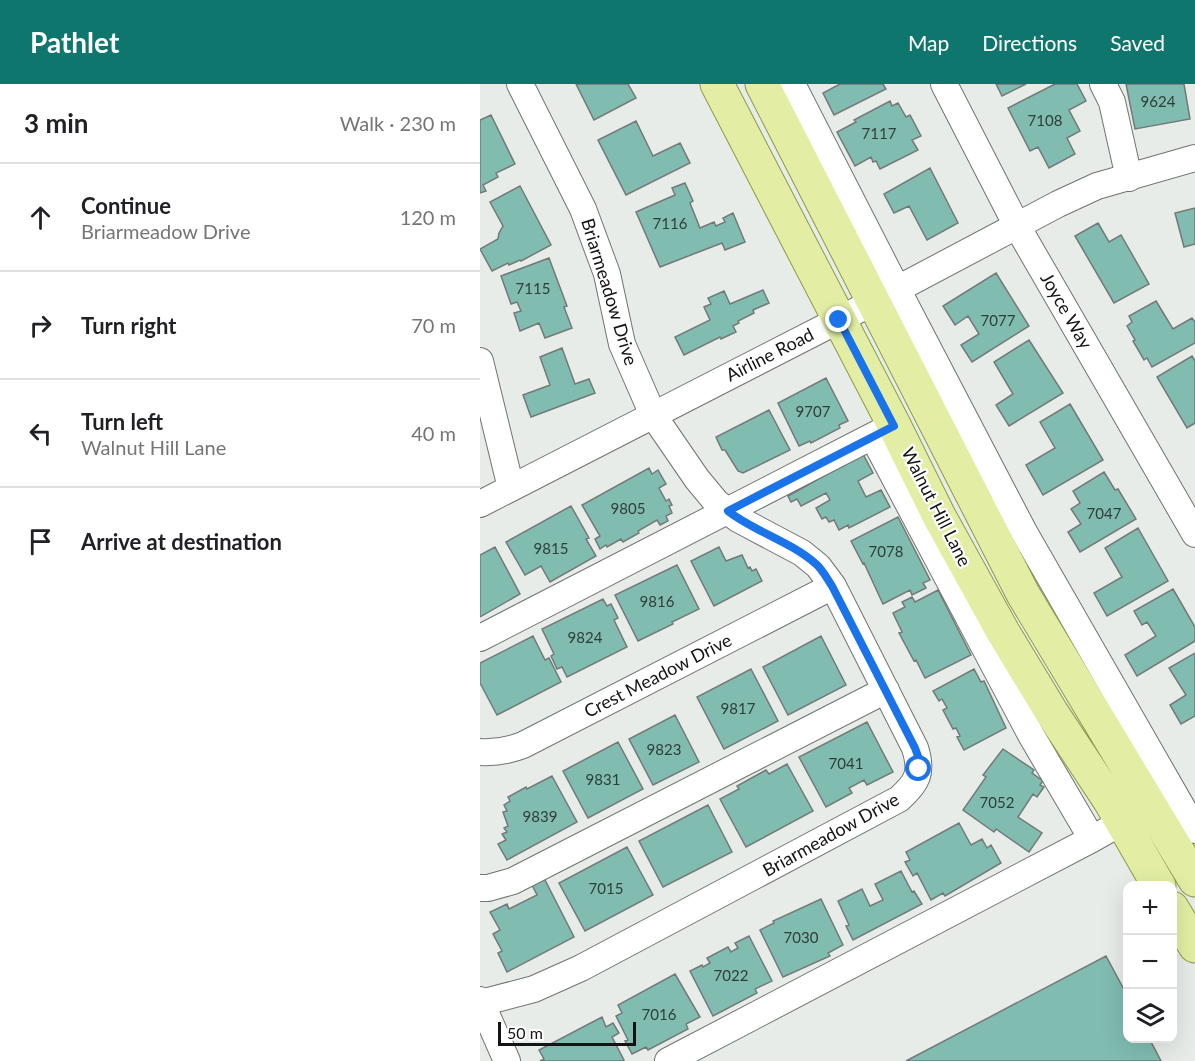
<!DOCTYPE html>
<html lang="en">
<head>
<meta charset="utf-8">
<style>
  :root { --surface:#fff; --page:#f2f2f2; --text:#202124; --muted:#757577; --line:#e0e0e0; --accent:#0f766e }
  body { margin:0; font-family:Lato,sans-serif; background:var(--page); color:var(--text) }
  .controls { position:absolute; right:18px; bottom:18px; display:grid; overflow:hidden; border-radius:12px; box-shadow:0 6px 24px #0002 }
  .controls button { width:54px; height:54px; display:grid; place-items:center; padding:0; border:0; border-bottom:2px solid var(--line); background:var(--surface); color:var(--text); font:30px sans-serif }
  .scale { position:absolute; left:18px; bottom:15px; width:138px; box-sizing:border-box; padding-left:6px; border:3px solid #131413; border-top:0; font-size:16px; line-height:21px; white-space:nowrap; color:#131413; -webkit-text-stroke:4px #fff; paint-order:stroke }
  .stop { position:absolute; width:18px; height:18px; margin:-14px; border:4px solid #1a73e8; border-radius:50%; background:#fff }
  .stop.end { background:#1a73e8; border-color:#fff; box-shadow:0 2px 6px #0008 }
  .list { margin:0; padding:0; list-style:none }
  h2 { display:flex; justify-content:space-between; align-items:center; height:78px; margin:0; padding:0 24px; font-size:26px }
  h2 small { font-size:20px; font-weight:400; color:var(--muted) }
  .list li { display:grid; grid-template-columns:39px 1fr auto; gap:18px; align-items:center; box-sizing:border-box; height:108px; padding:0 24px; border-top:2px solid var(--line) }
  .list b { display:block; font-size:22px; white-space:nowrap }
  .list p { margin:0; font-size:20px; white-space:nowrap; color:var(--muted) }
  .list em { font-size:20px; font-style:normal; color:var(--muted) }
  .icon { flex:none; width:33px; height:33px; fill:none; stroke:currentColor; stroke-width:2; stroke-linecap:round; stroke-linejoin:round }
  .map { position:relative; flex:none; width:715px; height:977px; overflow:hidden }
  header { display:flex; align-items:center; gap:36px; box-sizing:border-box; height:84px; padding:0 30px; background:var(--accent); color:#fff }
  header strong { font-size:28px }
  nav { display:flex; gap:33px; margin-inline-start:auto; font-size:21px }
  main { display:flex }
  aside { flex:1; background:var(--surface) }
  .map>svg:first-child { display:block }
  .building { fill:#80bcb0; stroke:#737978; stroke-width:1.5 }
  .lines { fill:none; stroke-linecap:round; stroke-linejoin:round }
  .minor-casing { stroke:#707470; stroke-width:28 }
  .major-casing { stroke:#8e9a4a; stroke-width:35 }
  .minor { stroke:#fff; stroke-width:26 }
  .major { stroke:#e3eea4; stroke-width:33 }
  .route { stroke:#1a73e8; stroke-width:8 }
  .labels { text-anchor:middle; stroke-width:4.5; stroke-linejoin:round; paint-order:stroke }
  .number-label { font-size:15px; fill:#2e3e3a }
  .street-label { font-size:18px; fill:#131413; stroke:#fff }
</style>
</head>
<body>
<header>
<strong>Pathlet</strong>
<nav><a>Map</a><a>Directions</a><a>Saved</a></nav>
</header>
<main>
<aside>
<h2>3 min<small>Walk · 230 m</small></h2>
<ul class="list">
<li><svg class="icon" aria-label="ahead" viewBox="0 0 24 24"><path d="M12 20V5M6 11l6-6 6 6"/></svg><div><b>Continue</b><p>Briarmeadow Drive</p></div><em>120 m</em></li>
<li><svg class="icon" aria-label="right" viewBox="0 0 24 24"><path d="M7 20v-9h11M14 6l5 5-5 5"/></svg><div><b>Turn right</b></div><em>70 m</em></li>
<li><svg class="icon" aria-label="left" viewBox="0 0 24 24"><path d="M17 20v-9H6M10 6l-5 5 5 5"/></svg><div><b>Turn left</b><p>Walnut Hill Lane</p></div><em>40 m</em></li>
<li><svg class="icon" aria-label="arrive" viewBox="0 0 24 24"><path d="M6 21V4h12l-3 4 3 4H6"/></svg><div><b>Arrive at destination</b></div></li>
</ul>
</aside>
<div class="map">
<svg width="715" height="977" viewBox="0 0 715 977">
  <rect width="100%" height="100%" fill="#e7ece8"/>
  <path class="building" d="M96 0H148L156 14 114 36Z
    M360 0H403L406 5 354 31 343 9Z
    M516 0H546L522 12Z
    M575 0H597L606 17 589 26 600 47 587 54 595 70 569 84 558 63 550 67 528 24Z
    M646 0H704L710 35 655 45Z
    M410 17 412 22 418 19 426 33 430 31 441 52 432 56 438 66 400 85 396 77 393 78 391 73 375 82 357 48 376 38 374 36Z
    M11 31 35 80 16 89 18 93 3 101 6 107 0 109V36Z
    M156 37 173 72 200 59 210 79 146 111 118 56Z
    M450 84 478 139 447 156 429 122 414 129 404 110Z
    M205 99 213 117 210 119 220 144 234 138 236 142 245 138 243 134 253 129 265 158 245 166 242 159 180 183 156 128 195 111 192 104Z
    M40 102 71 161 41 177 40 176 29 181 28 179 12 187 0 165 18 155 19 149 23 142 10 118Z
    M715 124V160L704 163 695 129Z
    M618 139 629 158 641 151 669 200 634 219 595 152Z
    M69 174 87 222 84 223 92 244 65 254 59 239 40 247 34 229 41 227 37 218 31 220 21 192Z
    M516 189 549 242 492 278 481 261 499 250 488 232 475 241 463 222Z
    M283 206 289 219 273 226 274 229 258 237 259 239 253 242 256 248 241 255 240 253 204 271 195 253 230 236 224 223 231 220 228 214 244 207 250 220Z
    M676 217 693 245 712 234 715 238V259L672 283 667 274 664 276 653 257 655 256 647 242 652 238 649 232Z
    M549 256 583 309 529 342 516 321 533 310 514 278Z
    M82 264 95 300 109 295 115 309 51 333 43 311 70 301 60 273Z
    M712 272 715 277V339L707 344 677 293Z
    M346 294 368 337 359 341 360 344 331 359 330 357 319 362 298 319Z
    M590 320 623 376 563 411 546 381 575 364 560 338Z
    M289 326 310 366 263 389 258 387 245 366H242L236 353Z
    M383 370 393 389 378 397 386 413 401 406 410 423 369 444 368 441 359 446 354 436 349 438 346 433 342 435 336 424 350 416 346 409 321 422 317 415 311 418 308 412Z
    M169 384 172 390 178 386 186 400 179 404 186 417 189 415 192 421 189 422 192 429 186 432 188 437 180 441 177 436 158 447 159 449 143 458 141 455 127 463 126 461 120 465 115 455 120 452 102 421Z
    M624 388 635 406 638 405 656 435 600 468 588 448 601 440 591 425 600 419 593 407Z
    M91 422 109 454 106 455 116 472 70 498 61 482 45 491 26 458Z
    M418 433 450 496 443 499 446 504 432 511 430 506 403 520 384 479 383 480 371 457Z
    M658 444 688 497 627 532 614 509 642 493 625 464Z
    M15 463 40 510 0 533V471Z
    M239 463 246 477 262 471 268 484 270 483 272 487 276 485 282 497 234 522 211 477Z
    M197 481 219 525 192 538 193 540 158 557 135 511Z
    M693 505 715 543V557L657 592 645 571 676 552 667 538 662 541 654 527Z
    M458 506 491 571 445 594 436 576 434 577 419 549 422 548 413 529 425 523 422 518 432 513 435 518Z
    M123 515 127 522 131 520 138 534 134 536 147 563 87 593 82 583 77 585 71 572 74 570 62 545Z
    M53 552 65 576 69 574 81 598 17 631 0 599V579Z
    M341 552 366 601 308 631 283 583Z
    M715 569V632L701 640 690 621 706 611 689 584Z
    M271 585 298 637 244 665 217 613Z
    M494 585 501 598 504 597 526 644 484 666 477 653 480 652 476 644 473 645 463 626 467 624 462 615 459 617 453 607Z
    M195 631 219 678 173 701 149 655Z
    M387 638 413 688 387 701 384 696 369 704 372 709 346 723 319 673Z
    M138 658 163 705 108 734 83 687Z
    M523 665 554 686 552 689 563 697 560 701 564 703 557 713 553 710 538 733 562 749 549 768 516 745 514 748 483 726 506 693 503 691Z
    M307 680 333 727 266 763 240 715 259 705 257 702 286 686 289 690Z
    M72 692 97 738 27 776 18 760 26 756 22 750 27 748 24 744 28 742 23 728 27 727 24 721 30 717 28 713 46 703 47 705Z
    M228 721 252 768 183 803 159 757Z
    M479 739 491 761 502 755 507 764 511 761 521 779 465 812 463 809 451 816 437 789 433 792 425 778 430 776 426 768Z
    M147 763 173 811 105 847 79 799Z
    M421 787 432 808 434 807 442 820 373 856 366 842 369 841 358 817 382 805 390 822 403 816 395 800Z
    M64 794 94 853 27 888 18 869 22 867 13 850 20 846 10 828 27 820 29 825 57 811 52 801Z
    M341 815 363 861 348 869 350 872 303 893 280 846 294 839 293 837Z
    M269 852 292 897 275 905 277 909 233 932 210 887 222 881 223 883 230 879 227 874 248 863 251 868 258 864 255 859Z
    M626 872 648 913V954H669L681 977H426Z
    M195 890 220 933 206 940 208 945 168 966 166 963 152 970 145 957 148 956 136 932 142 929 138 921Z
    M122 933 126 943 133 939 139 949 132 953 144 976 141 977H60L64 975 59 966Z"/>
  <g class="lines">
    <g class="minor-casing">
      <path id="minor" d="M312 0 417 205 544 448 715 746
        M464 0 537 142 715 450
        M623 0 632 18 649 94
        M0 277 31 404
        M393 353 551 651 612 755
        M0 420 359 236 578 120 617 102 715 74
        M0 554 414 341
        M0 668C16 669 28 667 43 661L353 502
        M0 804H8L33 797 406 606
        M0 916 27 977
        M1 919 54 905 101 884 419 715C437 699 443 689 435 664L353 502 338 482 322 469 258 435 236 418 217 395 173 331 142 260 127 190 103 125 40 0
        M188 977 612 755 628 746 640 735"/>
    </g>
    <g class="major-casing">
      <path id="major" d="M237 0 414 341 459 432 523 548 572 629 630 717 679 802
        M282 0 543 510 715 796
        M692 824 715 862"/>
    </g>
    <use href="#minor" class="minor"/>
    <use href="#major" class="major"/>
  </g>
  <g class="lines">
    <path class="route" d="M359 236 414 342 248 427C275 448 310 457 336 480 343 486 347 495 352 502L435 664 439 675V685"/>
  </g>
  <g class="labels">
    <g class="number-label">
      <text x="678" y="23">9624</text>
      <text x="565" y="42">7108</text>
      <text x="399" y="55">7117</text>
      <text x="190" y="145">7116</text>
      <text x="53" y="210">7115</text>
      <text x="518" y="242">7077</text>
      <text x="333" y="333">9707</text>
      <text x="148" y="430">9805</text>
      <text x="624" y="435">7047</text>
      <text x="71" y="470">9815</text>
      <text x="406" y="473">7078</text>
      <text x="177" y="523">9816</text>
      <text x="105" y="559">9824</text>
      <text x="258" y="630">9817</text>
      <text x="184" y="671">9823</text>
      <text x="366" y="685">7041</text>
      <text x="123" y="701">9831</text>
      <text x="517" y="724">7052</text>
      <text x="60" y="738">9839</text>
      <text x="126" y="810">7015</text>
      <text x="321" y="859">7030</text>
      <text x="251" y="897">7022</text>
      <text x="179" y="936">7016</text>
    </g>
    <g class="street-label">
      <text transform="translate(129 208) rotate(73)" y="6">Briarmeadow Drive</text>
      <text transform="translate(586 227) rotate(60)" y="6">Joyce Way</text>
      <text transform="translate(290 271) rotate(-27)" y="6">Airline Road</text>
      <text transform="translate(456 423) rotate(63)" y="6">Walnut Hill Lane</text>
      <text transform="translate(178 592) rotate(-27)" y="6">Crest Meadow Drive</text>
      <text transform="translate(351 751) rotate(-29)" y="6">Briarmeadow Drive</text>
    </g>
  </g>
</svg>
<div class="controls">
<button>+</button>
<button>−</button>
<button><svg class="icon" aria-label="layers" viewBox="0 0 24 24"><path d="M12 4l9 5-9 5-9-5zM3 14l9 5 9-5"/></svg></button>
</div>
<div class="scale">50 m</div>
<div class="stop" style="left:439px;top:685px"></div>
<div class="stop end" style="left:359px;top:236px"></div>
</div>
</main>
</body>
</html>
